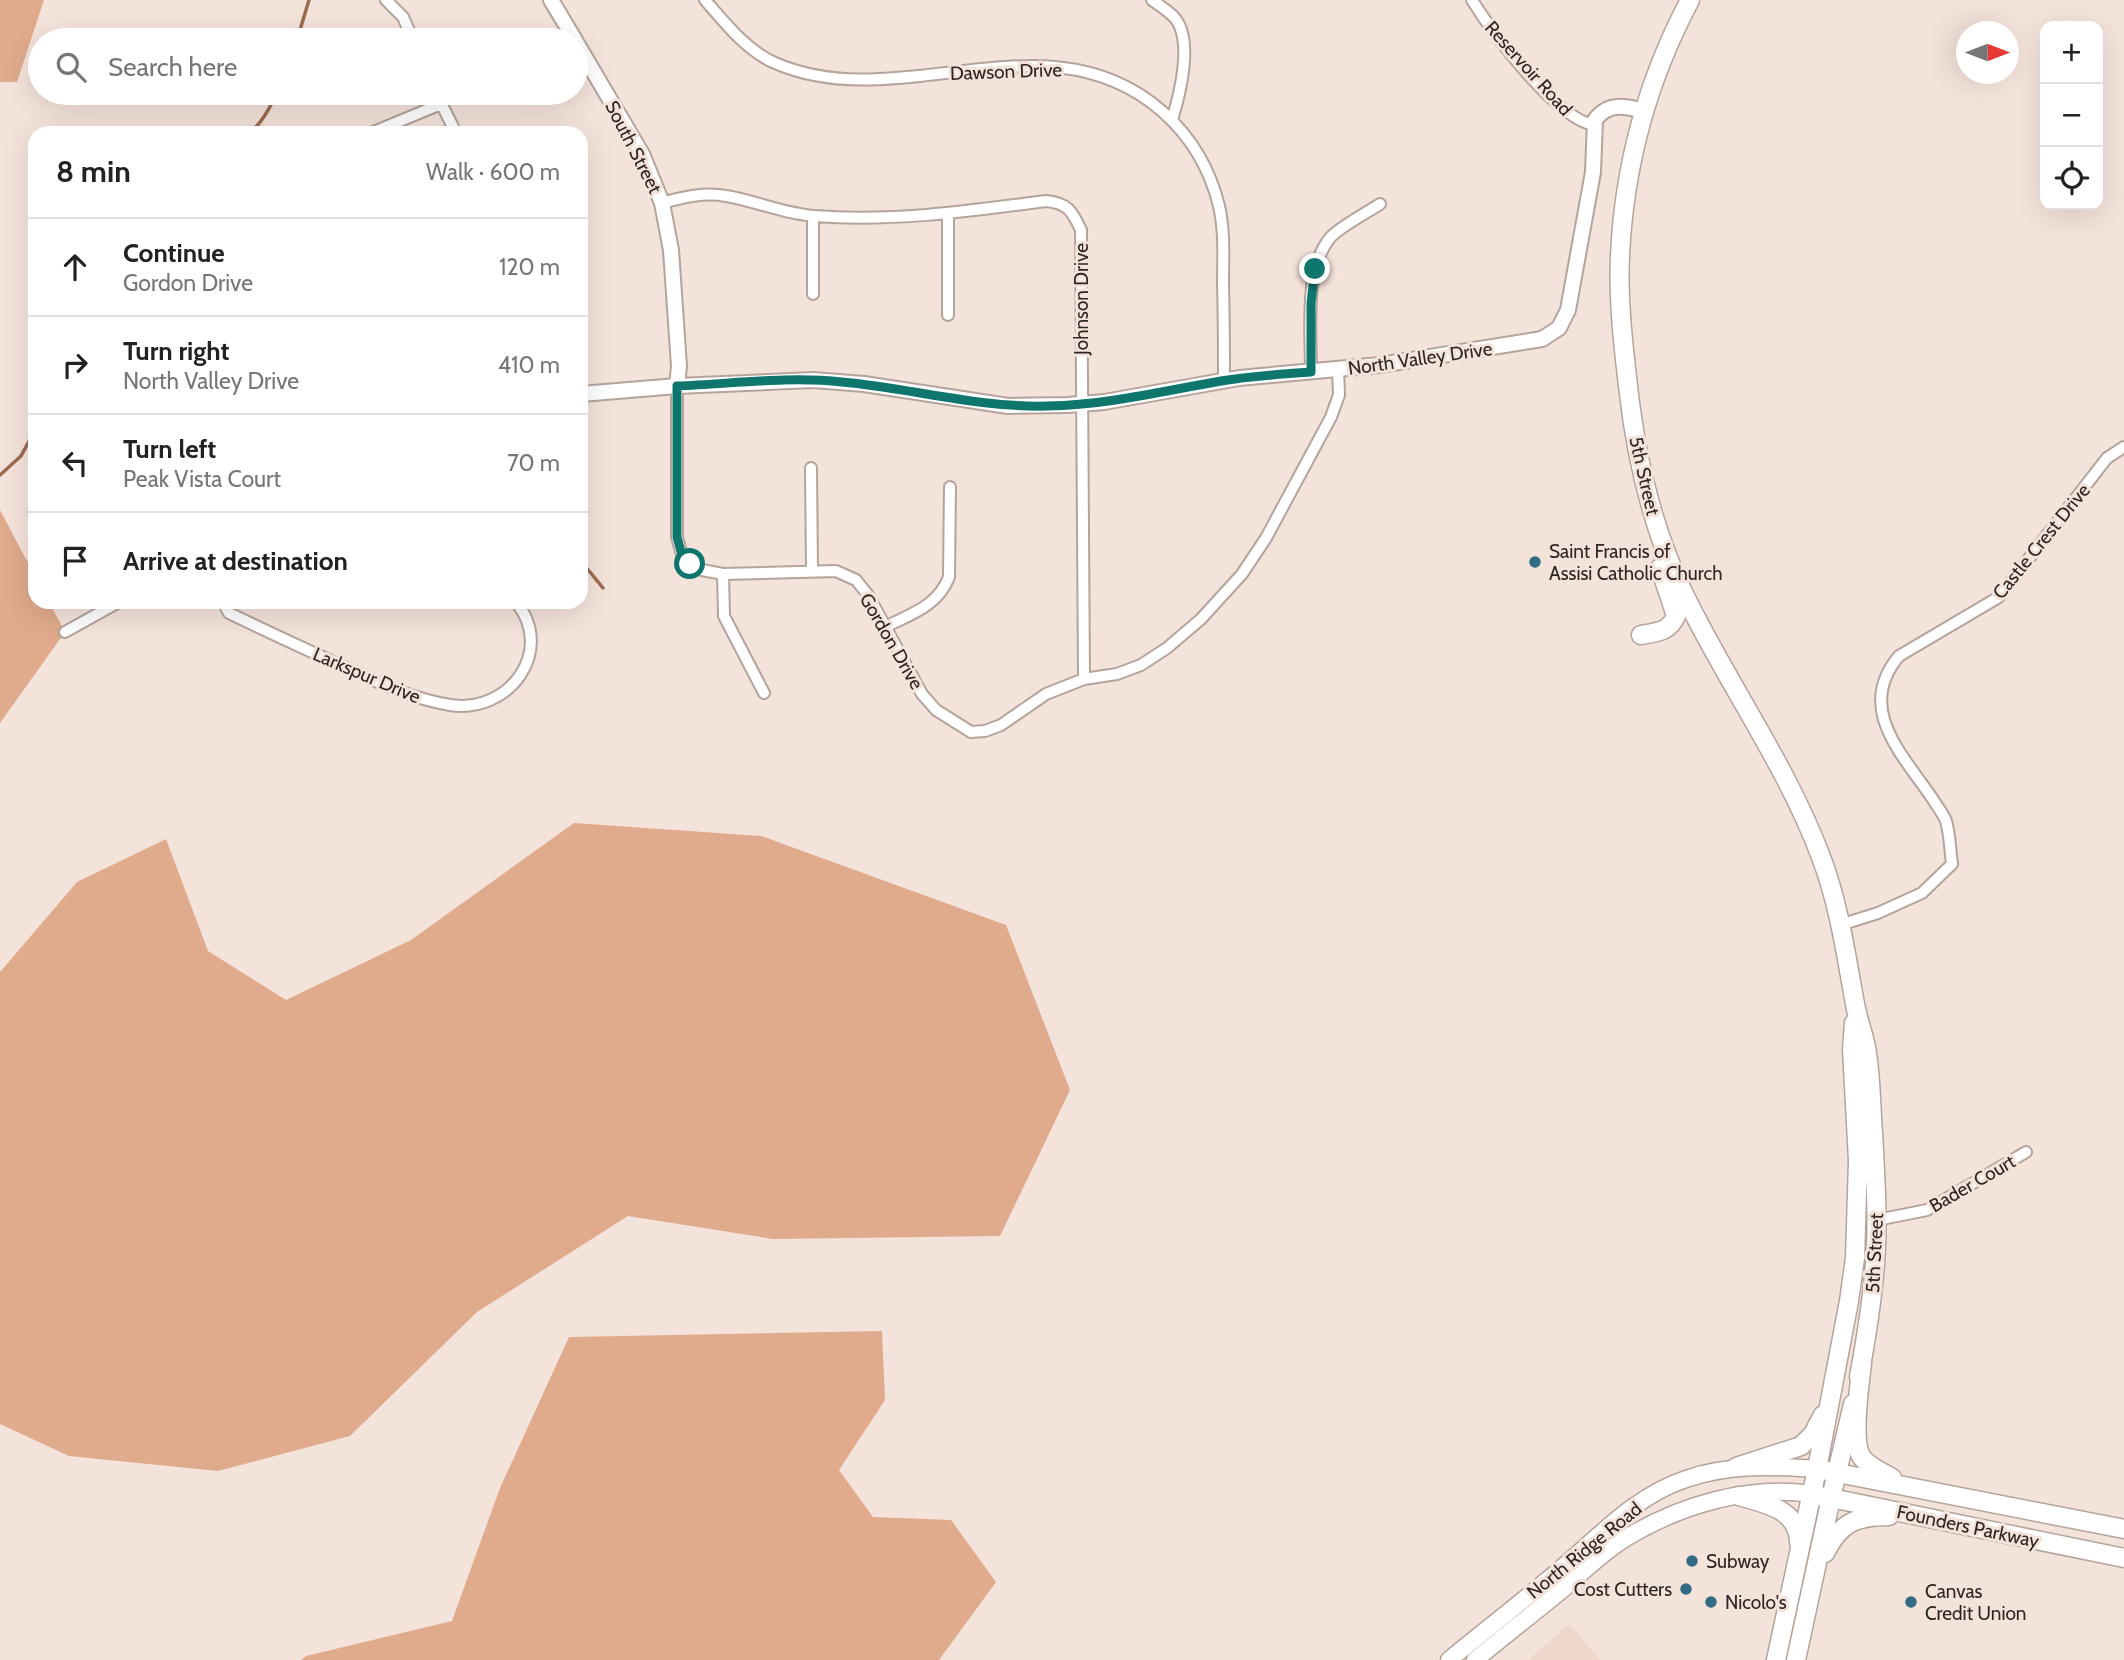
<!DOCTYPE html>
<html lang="en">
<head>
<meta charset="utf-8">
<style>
  :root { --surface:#fff; --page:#f6f6f6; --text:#222; --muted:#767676; --line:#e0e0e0 }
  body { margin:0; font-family:Cabin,sans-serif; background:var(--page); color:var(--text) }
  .controls { position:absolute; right:21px; top:21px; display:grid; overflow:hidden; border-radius:14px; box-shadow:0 7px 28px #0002 }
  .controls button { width:63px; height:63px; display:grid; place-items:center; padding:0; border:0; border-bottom:2px solid var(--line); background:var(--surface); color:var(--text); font:35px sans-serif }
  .compass { position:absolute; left:1956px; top:21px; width:63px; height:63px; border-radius:50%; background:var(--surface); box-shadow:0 7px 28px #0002; rotate:90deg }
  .stop { position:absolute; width:21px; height:21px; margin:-16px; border:5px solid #0f766e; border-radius:50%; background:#fff }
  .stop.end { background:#0f766e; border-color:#fff; box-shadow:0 2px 7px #0008 }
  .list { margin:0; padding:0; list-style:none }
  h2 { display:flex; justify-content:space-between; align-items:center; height:91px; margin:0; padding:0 28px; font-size:30px }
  h2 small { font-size:23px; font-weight:400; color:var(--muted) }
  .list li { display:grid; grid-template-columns:46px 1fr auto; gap:21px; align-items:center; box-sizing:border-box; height:98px; padding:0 28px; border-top:2px solid var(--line) }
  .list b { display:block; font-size:26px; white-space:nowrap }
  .list p { margin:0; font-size:23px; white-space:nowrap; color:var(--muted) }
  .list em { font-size:23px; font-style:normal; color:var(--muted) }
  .icon { flex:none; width:38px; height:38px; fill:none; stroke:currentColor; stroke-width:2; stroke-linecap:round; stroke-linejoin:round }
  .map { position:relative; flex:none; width:2124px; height:1660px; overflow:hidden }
  .search { position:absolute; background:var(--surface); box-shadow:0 7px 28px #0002; left:28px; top:28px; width:560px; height:77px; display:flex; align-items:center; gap:18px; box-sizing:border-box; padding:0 24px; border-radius:38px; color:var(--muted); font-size:26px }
  .panel { position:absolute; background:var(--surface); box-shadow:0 7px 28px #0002; left:28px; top:126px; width:560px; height:483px; border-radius:21px }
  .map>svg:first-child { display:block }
  .built { fill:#efd7ca }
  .green { fill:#e0aa8c }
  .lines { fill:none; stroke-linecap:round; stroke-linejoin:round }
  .stream { stroke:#9c6c50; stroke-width:3.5 }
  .minor-casing { stroke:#b4a49c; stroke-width:14 }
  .tertiary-casing { stroke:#b4a49c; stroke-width:18 }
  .secondary-casing { stroke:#b4a49c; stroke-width:19 }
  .primary-casing { stroke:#b4a49c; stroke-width:21 }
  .trunk-casing { stroke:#b4a49c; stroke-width:21 }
  .minor { stroke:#fff; stroke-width:10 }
  .tertiary { stroke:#fff; stroke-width:14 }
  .secondary { stroke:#fff; stroke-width:16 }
  .primary { stroke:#fff; stroke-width:18 }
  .trunk { stroke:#fff; stroke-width:18 }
  .route { stroke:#0f766e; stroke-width:9 }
  .poi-dot { fill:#336b85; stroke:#f4e3db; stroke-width:2.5 }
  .labels { text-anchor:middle; stroke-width:6; stroke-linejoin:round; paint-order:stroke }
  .street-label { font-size:19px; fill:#2d2623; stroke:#f4e3db }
  .poi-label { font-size:19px; fill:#2d2623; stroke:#f4e3db; text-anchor:start }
</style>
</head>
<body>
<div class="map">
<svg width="2124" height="1660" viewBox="0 0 2124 1660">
  <rect width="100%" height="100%" fill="#f4e3db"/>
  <path class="built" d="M1569 1624 1601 1660H1528Z"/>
  <path class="green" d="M0 0H44L17 82H0Z
    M0 510 35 576V602H49L65 632 0 723Z
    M574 823 761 836 1006 925 1070 1090 1000 1236 773 1239 628 1216 477 1312 350 1436 218 1471 69 1456 0 1424V972L77 882 166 839 208 951 286 1000 411 940Z
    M882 1331 885 1400 839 1470 873 1517 951 1520 996 1582 939 1660H301L306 1656 452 1621 500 1488 569 1337Z"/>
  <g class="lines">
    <path class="stream" d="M297 40 309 0
      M249 133C260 126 272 105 276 93
      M0 475 21 456 35 430
      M581 561 603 588"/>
    <g class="minor-casing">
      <path id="minor" d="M386 0 403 17 413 40
        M705 0C725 23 747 51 775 63 901 118 1048 10 1163 112 1191 137 1210 169 1219 206 1225 232 1223 259 1223 285 1224 317 1224 349 1224 380
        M1152 0C1159 5 1168 11 1174 17 1194 39 1180 94 1172 120
        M1472 0C1492 32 1556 119 1594 125
        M436 93 456 133
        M371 133 441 104
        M662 203C683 197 705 192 726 196 756 201 785 214 815 216 892 222 970 211 1046 201 1068 203 1072 211 1081 230L1084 679
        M948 214V315
        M813 294V216
        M1311 372C1311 333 1304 269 1330 238 1338 228 1368 212 1380 204
        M677 386V537L682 555 690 564 702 570 723 574 836 571 856 580 868 595 922 694 936 710 971 732 985 731 1001 725 1046 694 1084 679 1117 674 1141 665 1167 648 1201 619 1242 574 1266 538 1331 417 1339 395 1338 369
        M811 468 812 571
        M723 574 724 616 764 693
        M223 602 229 613C266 631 303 648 340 665 378 682 408 698 450 705 509 714 556 651 516 602
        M885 627C911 614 938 606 949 577L950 487
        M65 632 119 602
        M1840 925 1878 913 1922 893 1952 864C1950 850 1950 834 1946 821 1943 813 1936 805 1932 798 1902 754 1855 708 1899 656L1999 597 2107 458 2124 447
        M1877 1220 1927 1210 2026 1152"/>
    </g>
    <g class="tertiary-casing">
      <path id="tertiary" d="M551 0 575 40
        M576 42 642 154 662 203 671 250 679 366 677 386
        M581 394 677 386 813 380 864 384 1008 406 1068 405 1104 402 1239 378 1380 365 1542 339 1559 328 1568 310 1593 172 1595 120C1608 102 1625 106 1644 111"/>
    </g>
    <g class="secondary-casing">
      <path id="secondary" d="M1449 1660C1485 1630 1522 1602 1557 1572 1597 1539 1634 1496 1686 1479 1729 1464 1772 1466 1817 1469
        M1475 1660C1504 1636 1534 1613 1563 1589 1584 1571 1603 1552 1626 1538 1680 1505 1748 1485 1811 1494"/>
    </g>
    <g class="primary-casing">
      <path id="primary" d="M1690 0C1648 79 1624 167 1620 256 1618 299 1623 343 1628 386 1636 458 1652 529 1684 594 1727 683 1786 764 1821 857 1839 904 1846 955 1855 1004 1858 1021 1865 1037 1867 1053 1871 1079 1871 1106 1873 1133 1875 1171 1878 1210 1876 1248 1874 1291 1867 1334 1859 1377
        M1641 635C1657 632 1669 632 1676 616L1660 568
        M1736 1467 1801 1446 1813 1434 1823 1415
        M1817 1469 1849 1301 1855 1258 1858 1161 1852 1049 1854 1023
        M1819 1496 1831 1498 1853 1404"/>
    </g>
    <g class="trunk-casing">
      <path id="trunk" d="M1862 1363C1860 1383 1851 1439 1861 1456 1867 1466 1882 1472 1892 1478
        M1739 1496C1766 1504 1798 1509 1799 1542
        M1825 1553C1840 1523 1855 1516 1889 1516
        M1776 1660 1817 1469 2124 1529
        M1796 1660 1831 1498 2124 1558"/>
    </g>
    <use href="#minor" class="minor"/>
    <use href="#tertiary" class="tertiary"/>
    <use href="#secondary" class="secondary"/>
    <use href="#primary" class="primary"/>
    <use href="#trunk" class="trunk"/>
  </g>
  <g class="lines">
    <path class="route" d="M690 564 682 555 677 537V386C732 384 787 376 842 382 911 388 978 408 1048 406 1107 405 1163 391 1221 381 1251 376 1281 374 1311 372V303L1315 269"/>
  </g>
  <g class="poi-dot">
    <circle cx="1535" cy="562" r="7"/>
    <circle cx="1692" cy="1561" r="7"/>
    <circle cx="1686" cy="1589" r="7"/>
    <circle cx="1711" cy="1602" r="7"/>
    <circle cx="1911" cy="1602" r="7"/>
  </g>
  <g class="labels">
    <g class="street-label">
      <text transform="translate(1529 68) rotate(48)" y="7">Reservoir Road</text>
      <text transform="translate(1006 71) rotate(-2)" y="7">Dawson Drive</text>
      <text transform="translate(634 147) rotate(63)" y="7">South Street</text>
      <text transform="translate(1081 299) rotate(-90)" y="7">Johnson Drive</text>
      <text transform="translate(1420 358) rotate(-8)" y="7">North Valley Drive</text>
      <text transform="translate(1645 476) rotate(77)" y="7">5th Street</text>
      <text transform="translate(2041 541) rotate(-51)" y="7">Castle Crest Drive</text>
      <text transform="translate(892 641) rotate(60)" y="7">Gordon Drive</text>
      <text transform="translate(367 675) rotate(23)" y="7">Larkspur Drive</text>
      <text transform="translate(1972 1183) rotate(-30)" y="7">Bader Court</text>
      <text transform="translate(1874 1253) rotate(-87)" y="7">5th Street</text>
      <text transform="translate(1968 1526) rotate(12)" y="7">Founders Parkway</text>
      <text transform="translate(1584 1550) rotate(-39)" y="7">North Ridge Road</text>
    </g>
    <g class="poi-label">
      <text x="1549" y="558">Saint Francis of<tspan x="1549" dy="22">Assisi Catholic Church</tspan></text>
      <text x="1706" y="1568">Subway</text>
      <text x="1672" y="1596" text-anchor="end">Cost Cutters</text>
      <text x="1925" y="1598">Canvas<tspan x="1925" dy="22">Credit Union</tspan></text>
      <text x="1725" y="1609">Nicolo's</text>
    </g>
  </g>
</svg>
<div class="controls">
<button>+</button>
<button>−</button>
<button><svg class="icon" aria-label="locate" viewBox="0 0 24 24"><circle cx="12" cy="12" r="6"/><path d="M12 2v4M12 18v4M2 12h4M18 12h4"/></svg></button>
</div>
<svg class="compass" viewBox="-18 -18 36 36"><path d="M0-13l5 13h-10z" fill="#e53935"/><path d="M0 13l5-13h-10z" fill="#767676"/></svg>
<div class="stop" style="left:690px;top:564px"></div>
<div class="stop end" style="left:1315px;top:269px"></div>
<div class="search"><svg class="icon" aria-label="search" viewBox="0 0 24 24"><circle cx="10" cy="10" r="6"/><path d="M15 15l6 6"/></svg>Search here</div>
<section class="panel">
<h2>8 min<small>Walk · 600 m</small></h2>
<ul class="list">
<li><svg class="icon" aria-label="ahead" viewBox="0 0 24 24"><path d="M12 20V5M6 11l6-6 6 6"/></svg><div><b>Continue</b><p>Gordon Drive</p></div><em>120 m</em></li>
<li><svg class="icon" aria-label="right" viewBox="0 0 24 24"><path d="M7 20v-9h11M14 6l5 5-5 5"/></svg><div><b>Turn right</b><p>North Valley Drive</p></div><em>410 m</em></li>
<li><svg class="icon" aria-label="left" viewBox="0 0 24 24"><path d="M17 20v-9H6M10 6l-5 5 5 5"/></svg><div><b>Turn left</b><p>Peak Vista Court</p></div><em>70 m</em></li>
<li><svg class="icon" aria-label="arrive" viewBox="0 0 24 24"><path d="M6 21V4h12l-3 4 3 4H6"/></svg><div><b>Arrive at destination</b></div></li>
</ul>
</section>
</div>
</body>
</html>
